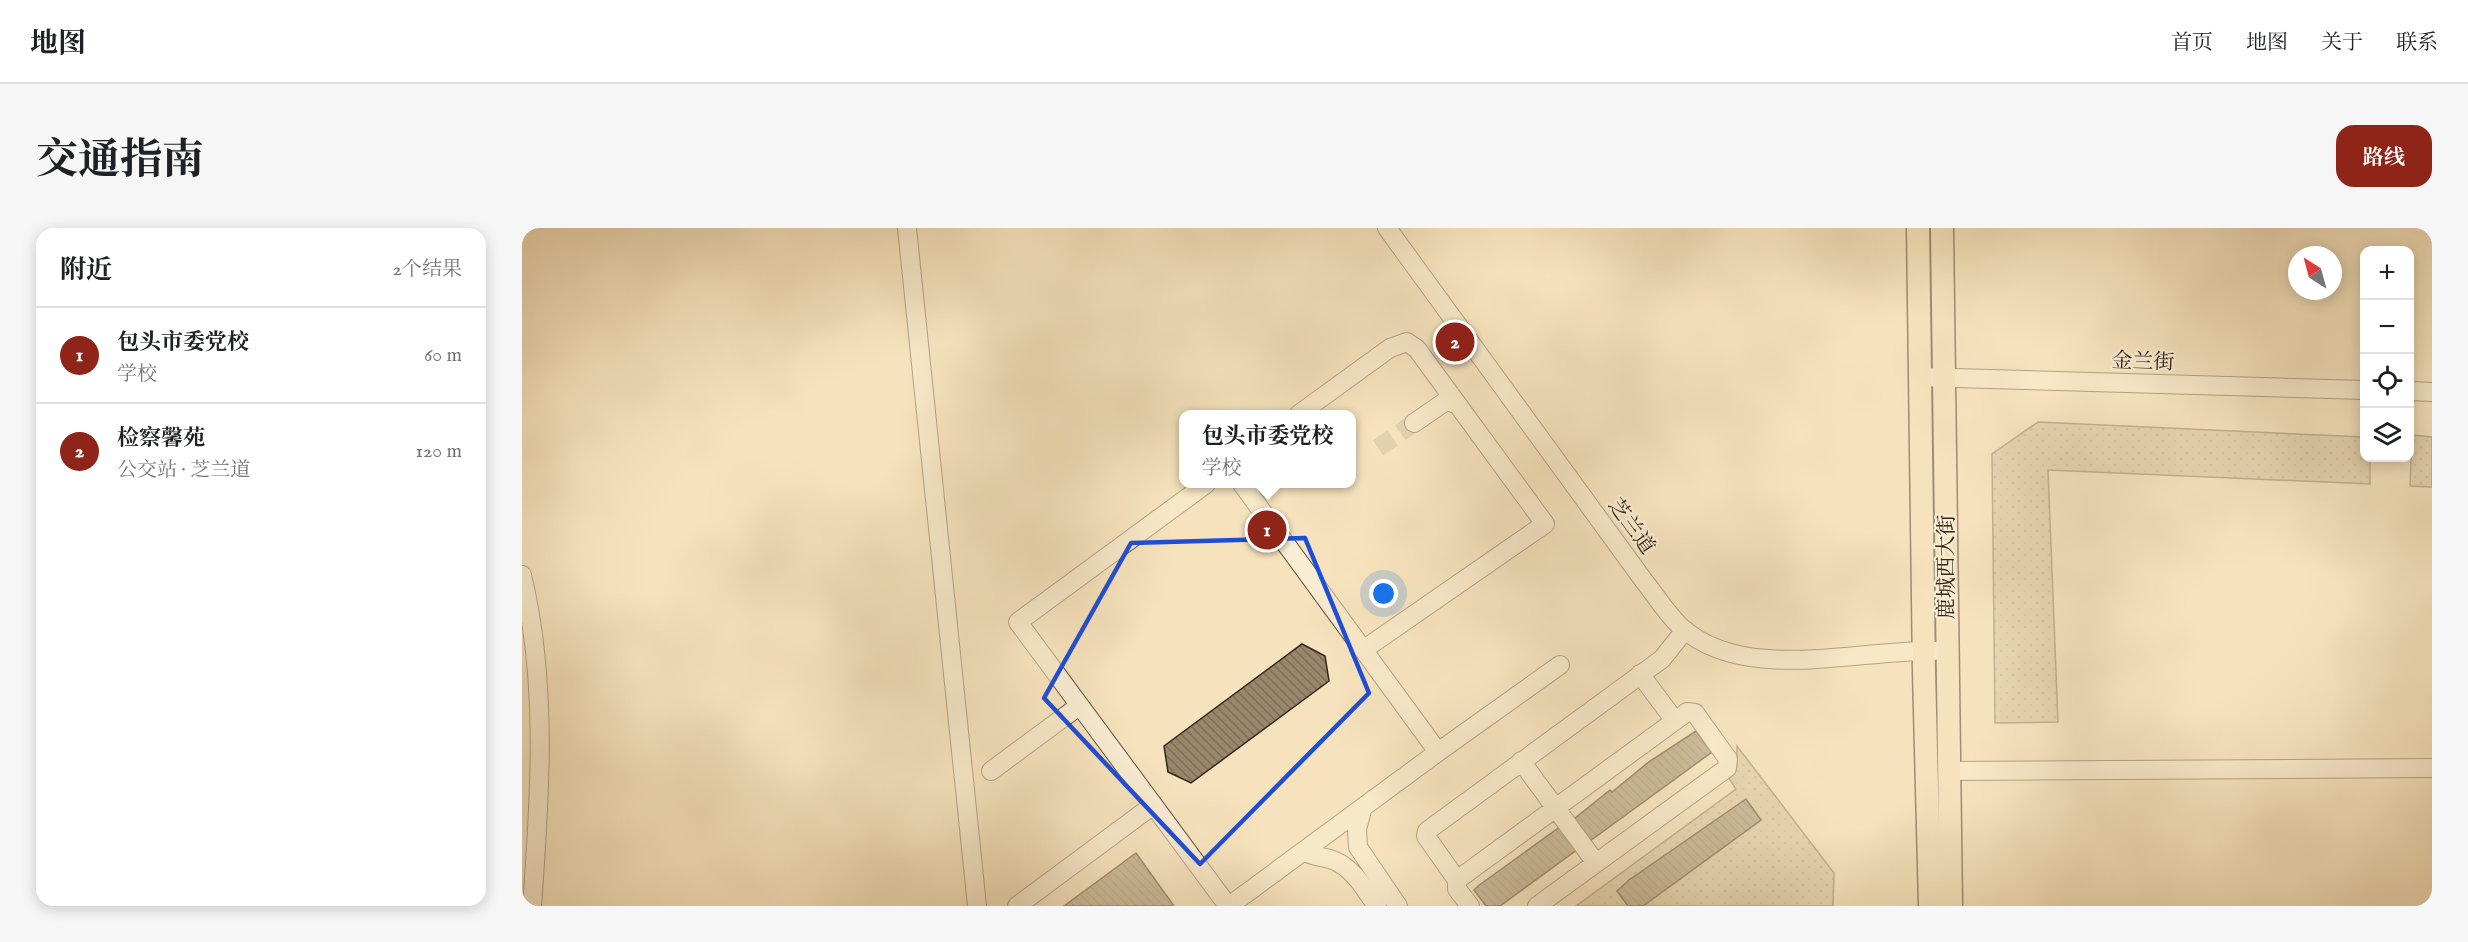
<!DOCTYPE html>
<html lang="zh">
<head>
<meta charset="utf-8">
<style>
  :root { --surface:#fff; --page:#f6f6f6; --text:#202124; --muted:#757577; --line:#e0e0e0; --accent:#8f2418 }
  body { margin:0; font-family:"IM FELL English","Noto Serif SC",serif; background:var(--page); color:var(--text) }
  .controls { position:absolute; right:18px; top:18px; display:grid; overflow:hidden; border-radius:12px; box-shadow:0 3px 15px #0003 }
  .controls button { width:54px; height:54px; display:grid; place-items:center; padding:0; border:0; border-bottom:2px solid var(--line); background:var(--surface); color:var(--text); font:30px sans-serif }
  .compass { position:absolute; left:1766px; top:18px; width:54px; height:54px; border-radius:50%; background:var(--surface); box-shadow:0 3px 15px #0003; rotate:324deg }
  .you { position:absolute; left:862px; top:366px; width:21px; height:21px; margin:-15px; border:4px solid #fff; border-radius:50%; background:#1a73e8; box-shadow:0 0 0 9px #1a73e833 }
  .badge { display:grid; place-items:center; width:39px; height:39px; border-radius:50%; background:var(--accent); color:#fff; font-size:20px; font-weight:700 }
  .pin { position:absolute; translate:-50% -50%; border:3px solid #fff; box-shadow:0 2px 6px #0006 }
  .popup { position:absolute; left:657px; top:182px; width:177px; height:78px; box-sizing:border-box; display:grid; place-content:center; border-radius:12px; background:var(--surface); filter:drop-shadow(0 2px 4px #0005); font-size:20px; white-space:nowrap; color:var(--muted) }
  .popup b { font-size:22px; color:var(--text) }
  .popup::after { content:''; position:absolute; left:50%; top:100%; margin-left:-12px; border:12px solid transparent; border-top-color:var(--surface) }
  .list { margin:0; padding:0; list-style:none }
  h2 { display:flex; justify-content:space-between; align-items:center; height:78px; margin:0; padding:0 24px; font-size:26px }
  h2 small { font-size:20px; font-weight:400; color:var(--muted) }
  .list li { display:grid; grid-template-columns:39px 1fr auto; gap:18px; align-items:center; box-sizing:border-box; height:96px; padding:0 24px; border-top:2px solid var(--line) }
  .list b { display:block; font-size:22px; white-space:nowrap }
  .list p { margin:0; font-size:20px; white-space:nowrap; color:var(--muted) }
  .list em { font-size:20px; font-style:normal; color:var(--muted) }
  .icon { flex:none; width:33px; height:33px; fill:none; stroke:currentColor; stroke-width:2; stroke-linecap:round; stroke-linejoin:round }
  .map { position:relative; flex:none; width:1910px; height:678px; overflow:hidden; border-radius:18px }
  header { display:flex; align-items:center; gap:36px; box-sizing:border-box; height:84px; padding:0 30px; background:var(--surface); border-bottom:2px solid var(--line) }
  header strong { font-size:28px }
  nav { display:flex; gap:33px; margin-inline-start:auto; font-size:21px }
  .intro { display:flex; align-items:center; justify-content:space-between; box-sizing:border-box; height:144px; padding:0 36px }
  h1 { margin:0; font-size:42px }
  .button { padding:15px 27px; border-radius:18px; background:var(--accent); color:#fff; font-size:21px; font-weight:700 }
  main { display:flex; gap:36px; padding:0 36px }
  aside { flex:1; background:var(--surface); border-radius:18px; box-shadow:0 3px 15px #0003 }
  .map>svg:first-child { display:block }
  .grass { fill:url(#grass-dots); stroke:#84745a; stroke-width:1.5 }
  .building { fill:url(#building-back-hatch); stroke:#332415; stroke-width:1.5 }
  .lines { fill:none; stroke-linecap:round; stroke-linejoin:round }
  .minor-tunnel { stroke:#cfbd9b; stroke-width:18; stroke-dasharray:18 9; stroke-linecap:butt }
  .minor-casing { stroke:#64543f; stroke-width:20 }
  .major-casing { stroke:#332415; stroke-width:25 }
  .minor { stroke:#f9edd4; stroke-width:18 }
  .major { stroke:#f6e3bd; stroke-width:22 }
  .marked { fill:none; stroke:#1d4ed8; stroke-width:4.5; stroke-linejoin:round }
  .labels { text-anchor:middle; stroke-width:4.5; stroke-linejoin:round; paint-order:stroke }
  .street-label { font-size:21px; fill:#332415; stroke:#f9edd4 }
</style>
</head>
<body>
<header>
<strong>地图</strong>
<nav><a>首页</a><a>地图</a><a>关于</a><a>联系</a></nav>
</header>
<div class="intro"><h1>交通指南</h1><a class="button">路线</a></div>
<main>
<aside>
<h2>附近<small>2个结果</small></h2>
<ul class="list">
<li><span class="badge">1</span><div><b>包头市委党校</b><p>学校</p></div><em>60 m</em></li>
<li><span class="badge">2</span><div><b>检察馨苑</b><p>公交站 · 芝兰道</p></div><em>120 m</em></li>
</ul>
</aside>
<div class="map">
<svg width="1910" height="678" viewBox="0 0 1910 678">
  <defs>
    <pattern id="grass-dots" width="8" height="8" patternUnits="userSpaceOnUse" patternTransform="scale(1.5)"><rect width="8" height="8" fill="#d5c3a0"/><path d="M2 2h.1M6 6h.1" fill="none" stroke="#b7a789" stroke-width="1.8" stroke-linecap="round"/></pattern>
    <pattern id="building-back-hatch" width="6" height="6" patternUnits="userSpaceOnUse" patternTransform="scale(1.5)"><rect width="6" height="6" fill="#98876c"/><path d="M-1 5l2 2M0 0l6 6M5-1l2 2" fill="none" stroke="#7d6e58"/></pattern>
  </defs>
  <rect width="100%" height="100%" fill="#f6e3bd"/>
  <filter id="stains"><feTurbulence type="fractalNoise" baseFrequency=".00333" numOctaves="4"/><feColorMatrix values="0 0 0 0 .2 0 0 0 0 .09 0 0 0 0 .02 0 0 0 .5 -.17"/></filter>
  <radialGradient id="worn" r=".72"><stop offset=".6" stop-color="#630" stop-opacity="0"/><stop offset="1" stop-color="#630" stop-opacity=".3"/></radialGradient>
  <path class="grass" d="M1516 194 1842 209V230H1848V256L1526 242 1536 494 1473 495 1470 226Z
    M1890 207 1910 209V259L1888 258Z
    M1215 518 1312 645 1311 678H1054L1214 561 1206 549 1215 538Z"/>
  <path class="building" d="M780 416 803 428 807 453 669 555 646 544 642 518Z
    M1174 503 1190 524 1068 613 1052 591 1088 562 1090 564 1128 533Z
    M1224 571 1239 592 1121 678H1106L1095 663 1107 652Z
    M1039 598 1056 621 978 678H964L952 662 956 658Z
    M614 625 652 678H542Z"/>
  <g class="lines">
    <path class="minor-tunnel" d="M856 220 892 195"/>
    <g class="minor-casing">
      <path id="minor" d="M385 0 455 678
        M865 0 1122 353C1134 368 1145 386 1159 399 1222 456 1336 421 1413 423
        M1398 149 1842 162
        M1888 163 1910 164
        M777 186 868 120 885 114 895 121 1023 296 841 422
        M892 195 924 173 935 176
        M684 256 496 394 706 678
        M0 347C26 455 18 569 10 678
        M1118 446 1153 493
        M916 524 1038 437
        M999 533 1074 635
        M469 543 557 478
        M1428 543 1910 540
        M841 579 835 601 836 619 876 678
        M782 623C792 630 802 628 813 633 832 641 843 662 855 678
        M935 652 908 614 904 608 905 603 1140 431 1163 402
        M495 678 630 578
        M707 678 916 524 720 256
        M948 678 935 661V652L1165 484 1173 485 1206 531 1205 540 1015 678"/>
    </g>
    <g class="major-casing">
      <path id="major" d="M1396 0 1402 444 1408 678
        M1420 0 1429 678"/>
    </g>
    <use href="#minor" class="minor"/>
    <use href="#major" class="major"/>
  </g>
  <path d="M0 0H1910V678H0ZM783 310 847 465 678 636 522 470 609 315Z" fill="#f6e3bd" fill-opacity=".55" fill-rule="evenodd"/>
  <path class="marked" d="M783 310 847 465 678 636 522 470 609 315Z"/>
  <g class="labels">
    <g class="street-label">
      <text transform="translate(1621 133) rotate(2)" y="7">金兰街</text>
      <text transform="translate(1110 298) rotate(54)" y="7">芝兰道</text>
      <text transform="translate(1424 339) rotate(-90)" y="7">鹿城西大街</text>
    </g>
  </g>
  <rect width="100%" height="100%" filter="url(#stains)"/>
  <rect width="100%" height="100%" fill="url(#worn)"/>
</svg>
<div class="controls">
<button>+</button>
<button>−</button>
<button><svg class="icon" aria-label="locate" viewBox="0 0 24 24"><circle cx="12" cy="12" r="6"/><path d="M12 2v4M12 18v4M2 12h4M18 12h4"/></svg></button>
<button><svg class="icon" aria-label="layers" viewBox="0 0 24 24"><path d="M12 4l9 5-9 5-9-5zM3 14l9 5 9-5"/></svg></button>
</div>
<svg class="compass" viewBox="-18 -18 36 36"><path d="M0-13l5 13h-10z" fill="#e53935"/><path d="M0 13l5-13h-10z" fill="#757577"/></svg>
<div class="you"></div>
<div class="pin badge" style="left:745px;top:302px">1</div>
<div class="popup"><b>包头市委党校</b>学校</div>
<div class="pin badge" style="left:933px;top:114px">2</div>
</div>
</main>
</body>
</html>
